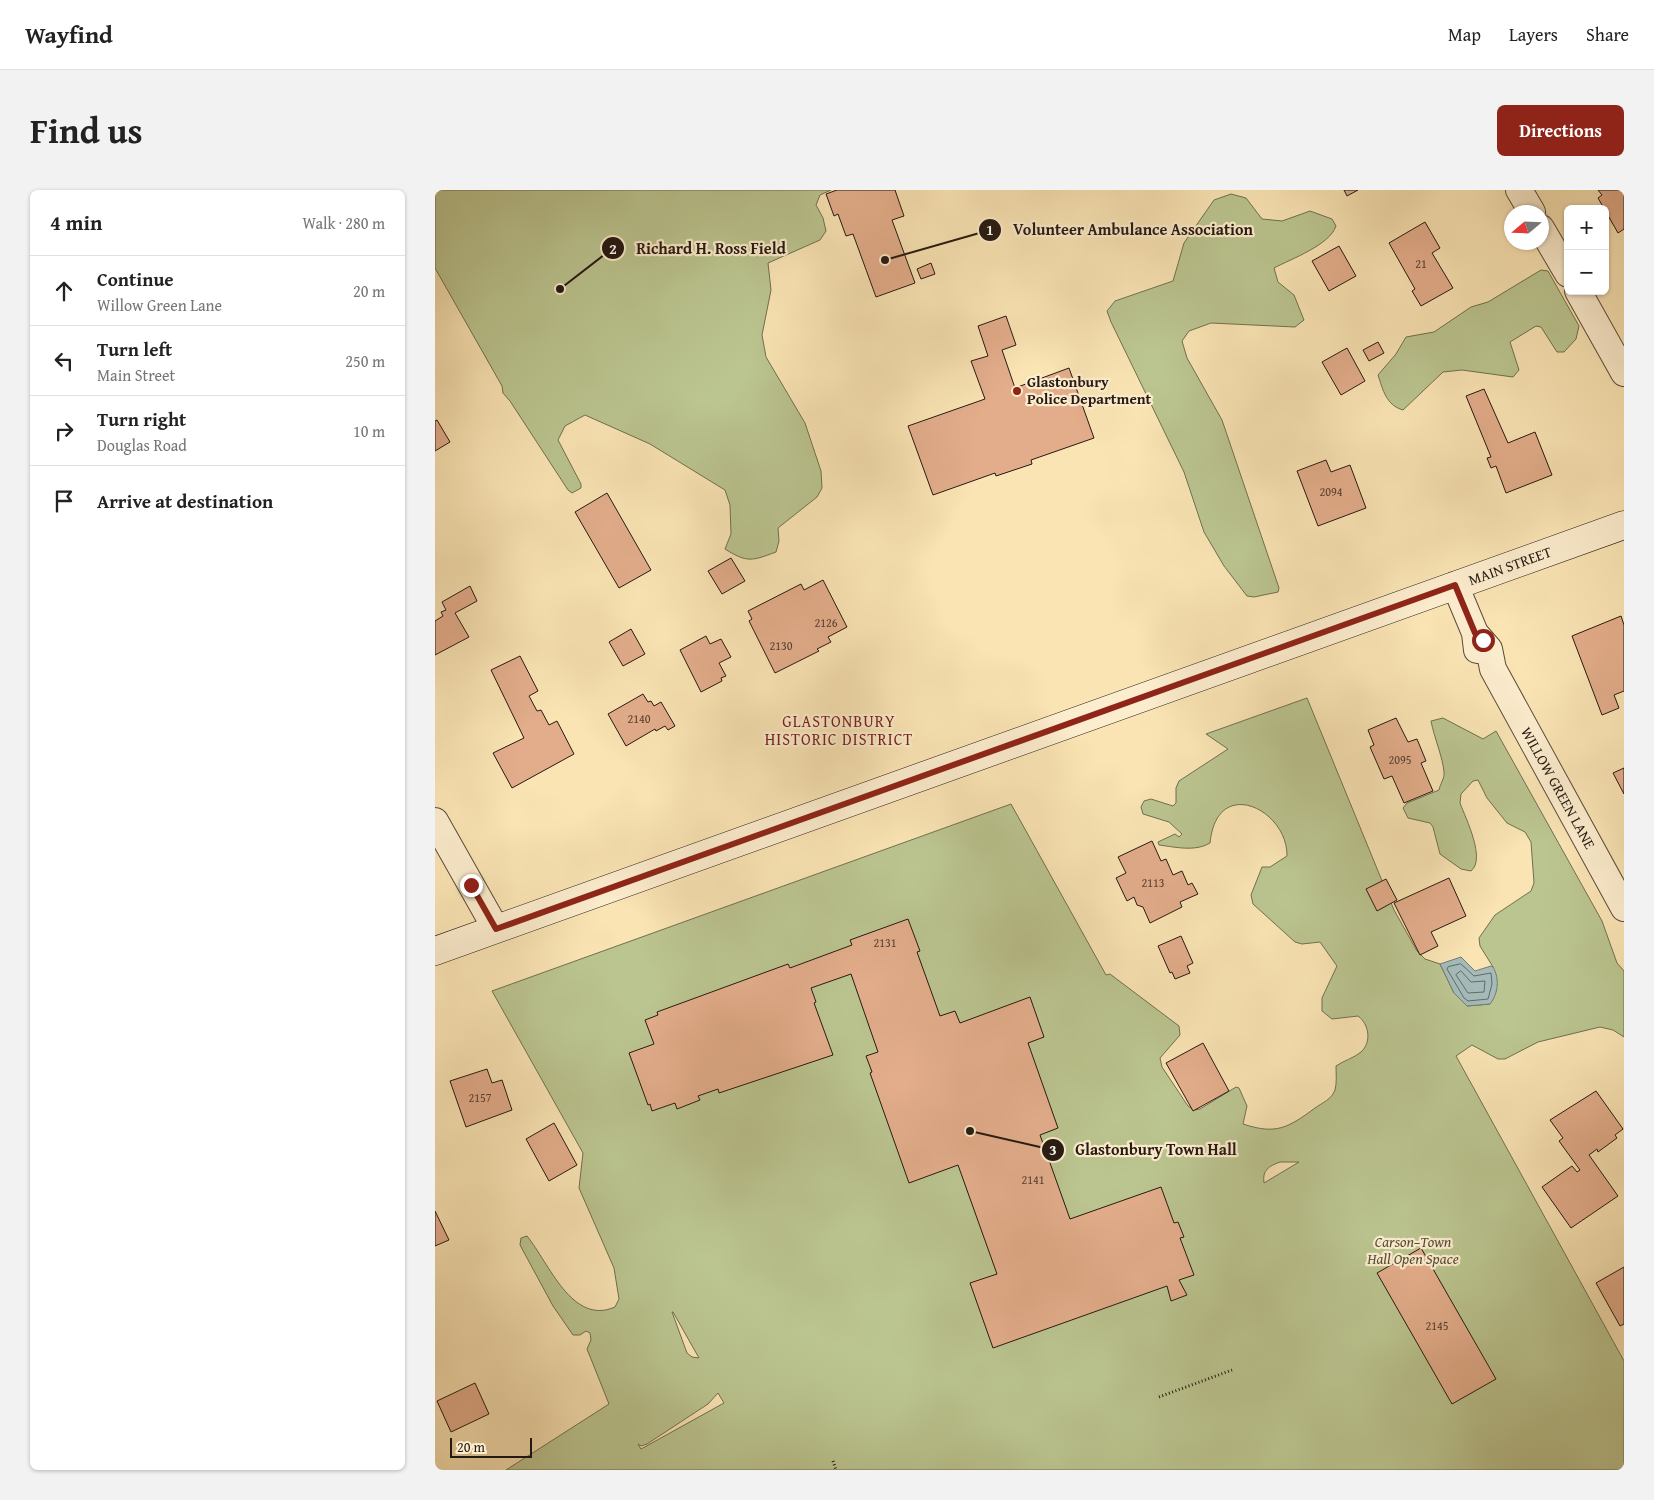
<!DOCTYPE html>
<html lang="en">
<head>
<meta charset="utf-8">
<style>
  :root { --surface:#fff; --page:#f2f2f2; --text:#222; --muted:#767676; --line:#e0e0e0; --accent:#8f2418 }
  body { margin:0; font-family:"Gentium Book Plus",serif; background:var(--page); color:var(--text) }
  .controls { position:absolute; right:15px; top:15px; display:grid; overflow:hidden; border-radius:8px; box-shadow:0 1px 4px #0004 }
  .controls button { width:45px; height:45px; display:grid; place-items:center; padding:0; border:0; border-bottom:1px solid var(--line); background:var(--surface); color:var(--text); font:25px sans-serif }
  .compass { position:absolute; left:1069px; top:15px; width:45px; height:45px; border-radius:50%; background:var(--surface); box-shadow:0 1px 4px #0004; rotate:251deg }
  .scale { position:absolute; left:15px; bottom:12px; width:82px; box-sizing:border-box; padding-left:5px; border:2px solid #261912; border-top:0; font-size:14px; line-height:18px; white-space:nowrap; color:#261912; -webkit-text-stroke:4px #fcedce; paint-order:stroke }
  .stop { position:absolute; width:15px; height:15px; margin:-11px; border:4px solid #8f2418; border-radius:50%; background:#fff }
  .stop.end { background:#8f2418; border-color:#fff; box-shadow:0 1px 5px #0008 }
  .list { margin:0; padding:0; list-style:none }
  h2 { display:flex; justify-content:space-between; align-items:center; height:65px; margin:0; padding:0 20px; font-size:21px }
  h2 small { font-size:16px; font-weight:400; color:var(--muted) }
  .list li { display:grid; grid-template-columns:32px 1fr auto; gap:15px; align-items:center; box-sizing:border-box; height:70px; padding:0 20px; border-top:1px solid var(--line) }
  .list b { display:block; font-size:19px; white-space:nowrap }
  .list p { margin:0; font-size:16px; white-space:nowrap; color:var(--muted) }
  .list em { font-size:16px; font-style:normal; color:var(--muted) }
  .icon { flex:none; width:28px; height:28px; fill:none; stroke:currentColor; stroke-width:2; stroke-linecap:round; stroke-linejoin:round }
  .map { position:relative; flex:none; width:1189px; height:1280px; overflow:hidden; border-radius:8px }
  header { display:flex; align-items:center; gap:30px; box-sizing:border-box; height:70px; padding:0 25px; background:var(--surface); border-bottom:1px solid var(--line) }
  header strong { font-size:24px }
  nav { display:flex; gap:28px; margin-inline-start:auto; font-size:18px }
  .intro { display:flex; align-items:center; justify-content:space-between; box-sizing:border-box; height:120px; padding:0 30px }
  h1 { margin:0; font-size:35px }
  .button { padding:12px 22px; border-radius:8px; background:var(--accent); color:#fff; font-size:18px; font-weight:700 }
  main { display:flex; gap:30px; padding:0 30px }
  aside { flex:1; background:var(--surface); border-radius:8px; box-shadow:0 1px 4px #0004 }
  .map>svg:first-child { display:block }
  .green { fill:#bbc590; stroke:#706f51; fill-rule:evenodd }
  .water { fill:#a4bbb9; stroke:#727a76 }
  .lines { fill:none; stroke-linecap:round; stroke-linejoin:round }
  .shore { stroke:#656a66; stroke-width:1 }
  .building { fill:#e3ad8b; stroke:#261912 }
  .minor-casing { stroke:#5b4c3a; stroke-width:28 }
  .secondary-casing { stroke:#261912; stroke-width:29 }
  .path { stroke:#261912; stroke-width:3; stroke-dasharray:1 2.5; stroke-linecap:butt }
  .minor { stroke:#fcedce; stroke-width:26 }
  .secondary { stroke:#fcedce; stroke-width:28 }
  .route { stroke:#8f2418; stroke-width:6 }
  .poi-dot { fill:#8f2418; stroke:#fcedce; stroke-width:2 }
  .labels { text-anchor:middle; stroke-width:4.5; stroke-linejoin:round; paint-order:stroke }
  .number-label { font-size:12px; fill:#553e30 }
  .poi-label { font-size:15px; font-weight:bold; fill:#261912; stroke:#fcedce; text-anchor:start }
  .street-label { font-size:15px; fill:#261912; stroke:#fcedce }
  .park-label { font-size:15px; font-style:italic; fill:#534d38; stroke:#fcedce }
  .neighbourhood-label { font-size:16px; letter-spacing:1px; fill:#7a1f14; stroke:#fcedce }
  .leader { fill:none; stroke:#261912; stroke-width:2 }
  .callout-dot { fill:#261912; stroke:#fcedce; stroke-width:2 }
  .mark-label { font-size:15px; text-anchor:middle; font-weight:bold; fill:#fff }
  .callout-label { font-size:16px; text-anchor:middle; font-weight:bold; fill:#261912; stroke:#fcedce; stroke-width:4.5; stroke-linejoin:round; paint-order:stroke }
</style>
</head>
<body>
<header>
<strong>Wayfind</strong>
<nav><a>Map</a><a>Layers</a><a>Share</a></nav>
</header>
<div class="intro"><h1>Find us</h1><a class="button">Directions</a></div>
<main>
<aside>
<h2>4 min<small>Walk · 280 m</small></h2>
<ul class="list">
<li><svg class="icon" aria-label="ahead" viewBox="0 0 24 24"><path d="M12 20V5M6 11l6-6 6 6"/></svg><div><b>Continue</b><p>Willow Green Lane</p></div><em>20 m</em></li>
<li><svg class="icon" aria-label="left" viewBox="0 0 24 24"><path d="M17 20v-9H6M10 6l-5 5 5 5"/></svg><div><b>Turn left</b><p>Main Street</p></div><em>250 m</em></li>
<li><svg class="icon" aria-label="right" viewBox="0 0 24 24"><path d="M7 20v-9h11M14 6l5 5-5 5"/></svg><div><b>Turn right</b><p>Douglas Road</p></div><em>10 m</em></li>
<li><svg class="icon" aria-label="arrive" viewBox="0 0 24 24"><path d="M6 21V4h12l-3 4 3 4H6"/></svg><div><b>Arrive at destination</b></div></li>
</ul>
</aside>
<div class="map">
<svg width="1189" height="1280" viewBox="0 0 1189 1280">
  <rect width="100%" height="100%" fill="#fae4b4"/>
  <filter id="stains"><feTurbulence type="fractalNoise" baseFrequency=".004" numOctaves="4"/><feColorMatrix values="0 0 0 0 .2 0 0 0 0 .09 0 0 0 0 .02 0 0 0 .5 -.17"/></filter>
  <radialGradient id="worn" r=".72"><stop offset=".6" stop-color="#630" stop-opacity="0"/><stop offset="1" stop-color="#630" stop-opacity=".3"/></radialGradient>
  <path class="green" d="M0 0H396L385 5 381 15 388 28 391 41 385 50 333 73 336 100 327 145 331 167 370 233 386 281 387 298 382 307 343 338 344 351 341 362C317 371 312 373 290 359L296 344 295 315 290 300 215 254 150 225 130 236 123 250 146 294V298L137 303 133 300 75 211 68 203 67 196 0 78Z
    M796 4 811 8 827 29 847 31 875 21 897 29 901 36C895 55 856 69 839 78L843 92 859 105 869 130 860 137 776 133 754 141 747 151 752 168 787 230 844 398 843 402 819 407 812 406 789 376 769 342 749 282 676 132 672 121 680 111 738 91 749 53 779 10Z
    M1106 80 1113 81 1144 136 1141 149 1129 162H1122L1106 137 1101 136 1075 152 1084 180 1078 187 1027 180 1008 182 968 220C951 215 948 200 943 185L961 164 971 147 999 142 1036 117 1053 112Z
    M872 508 959 720 982 761 990 769 1005 774 1019 803 1032 816 1055 814 1058 777 1045 756 1044 748 1060 725 1096 701 1099 693 1096 652 1090 642 1072 633 1052 608 1043 590 1038 591 1026 604 1025 613C1031 629 1051 669 1036 681L1026 679 1005 664 998 637 995 633 973 628 968 618 972 613 1004 600C1005 594 1010 588 1009 582 1008 568 999 547 996 531L1008 528 1048 549 1061 541 1167 731 1182 773 1189 781V847L1178 840 1165 837 1103 852 1070 869H1063L1037 855 1021 866 1189 1171V1280H71L174 1214 152 1159 156 1150 155 1143 151 1141 145 1145H138L118 1116 85 1055 86 1048 92 1046C114 1073 137 1136 180 1117L184 1109 179 1078 144 998 148 963 57 801 576 614 671 785 675 784 744 836 745 845 725 868 727 877 753 916 759 920 765 919 801 897 804 898 812 916 808 934C841 945 853 938 880 918 887 913 897 909 900 900 902 893 901 883 901 876 908 871 919 868 926 862 937 852 934 834 923 826L897 829 887 821V808L902 776 885 752 867 754 860 752 818 714 816 705 827 677H835L852 666C853 620 782 584 775 653 760 662 740 657 724 655L723 652 740 644 744 647 747 644 734 632 708 624 706 617 709 611 716 609 738 616 741 613V598L744 591 793 559 771 544ZM845 972H864L829 993C827 980 834 976 845 972ZM237 1122H238L264 1168 257 1167 252 1163ZM283 1203 289 1213 206 1259 203 1254 206 1256 212 1254 273 1214Z"/>
  <path class="water" d="M1026 767 1040 781 1056 776 1058 777C1065 789 1063 804 1055 814L1032 816 1019 803 1005 774Z"/>
  <g class="lines">
    <path class="shore" d="M1026 774 1039 786 1056 783 1057 794 1053 809 1033 811 1029 808 1012 779 1013 777Z
      M1026 781 1036 792 1050 791 1049 802 1033 803 1021 785Z"/>
  </g>
  <path class="building" d="M402 0H460L469 26 457 30 480 93 441 107 418 44 411 46 403 24 399 26 391 4Z
    M909 0H923L912 6Z
    M1163 0H1189V39L1183 43 1163 8 1167 5Z
    M990 32 1005 58 997 63 1018 98 986 116 977 101 980 99 954 53Z
    M904 56 921 86 894 101 877 71Z
    M496 73 500 84 486 89 482 79Z
    M571 126 581 155 567 160 580 198 634 178 659 248 596 270 597 274 561 286 560 283 498 305 473 236 550 209 536 171 553 166 543 136Z
    M943 152 949 163 934 171 928 160Z
    M912 158 930 191 906 205 887 172Z
    M1049 199 1073 253 1100 242 1117 285 1071 303 1061 276 1056 278 1052 268 1056 267 1031 206Z
    M2 230 15 252 0 261V231Z
    M891 270 896 282 915 275 931 318 883 336 862 281Z
    M172 303 216 380 184 398 140 322Z
    M296 368 310 391 287 404 273 381Z
    M388 390 412 437 393 447 396 452 382 459 384 461 340 483 314 431 317 429 313 421 366 394 369 400Z
    M35 396 42 411 20 423 34 447 0 465V431L8 426 6 422 11 420 7 412Z
    M1186 426 1189 435V501L1179 505 1184 518 1167 525 1137 446Z
    M196 439 210 464 188 476 174 452Z
    M271 446 275 454 286 449 296 467 284 473 291 486 286 488 287 491 266 502 245 460Z
    M85 466 103 501 94 506 102 521 106 520 114 535 122 531 139 564 77 598 58 563 89 548 56 480Z
    M208 504 213 512 216 511 219 516 226 512 240 536 233 540 230 536 221 541 220 539 191 556 173 524Z
    M961 528 973 552 982 549 991 571 986 573 998 601 969 613 957 586 949 589 935 557 939 555 933 540Z
    M1189 578V604L1178 583Z
    M717 651 726 671 731 669 738 685 747 681 753 695 757 693 763 704 745 712 747 717 715 733 708 717 702 715 699 707 692 711 681 688 691 683 683 667Z
    M1014 688 1031 726 996 742 1003 756 985 765 959 713Z
    M951 689 962 710 942 721 931 699Z
    M473 729 485 761 482 762 505 826 520 821 525 833 595 807 609 847 593 853 623 938 605 945 635 1029 726 997 739 1033 743 1032 749 1047 745 1048 759 1085 744 1090 752 1105 736 1111 732 1096 558 1158 535 1093 562 1084 523 975 474 993 435 883 437 882 431 866 443 862 416 784 376 798 381 812 379 813 398 865 284 903 283 899 263 906 265 910 242 919 240 913 217 921 215 914 213 915 194 863 219 854 210 830 223 825 222 822 353 774 355 778 417 755 415 750Z
    M746 746 758 773 752 776 755 783 740 789 737 782 735 783 723 756Z
    M768 853 794 901 758 921 731 873Z
    M52 879 57 893 67 890 77 920 31 937 15 891Z
    M1161 901 1188 939 1180 945 1182 948 1163 962 1162 959 1154 965 1183 1006 1136 1038 1107 997 1137 976 1142 982 1145 980 1124 951 1128 948 1115 930Z
    M119 933 142 975 114 991 91 949Z
    M0 1021 14 1050 0 1056Z
    M986 1058 1061 1189 1017 1214 942 1083Z
    M1189 1077V1134L1185 1136 1161 1093Z
    M40 1193 54 1224 16 1242 2 1211Z"/>
  <g class="lines">
    <g class="minor-casing">
      <path id="minor" d="M1084 0 1097 22
        M1106 38 1133 84
        M1143 101 1189 183
        M1020 395 1040 443 1042 460
        M1040 443 1054 459 1058 479 1189 718
        M0 631 61 739"/>
    </g>
    <g class="secondary-casing">
      <path id="secondary" d="M0 761 1189 335"/>
    </g>
    <path class="path" d="M724 1207 797 1180
      M398 1271 401 1280"/>
    <use href="#minor" class="minor"/>
    <use href="#secondary" class="secondary"/>
  </g>
  <g class="lines">
    <path class="route" d="M36 695 61 739 1020 395 1040 443 1048 450"/>
  </g>
  <circle class="poi-dot" cx="582" cy="201" r="5"/>
  <g class="labels">
    <g class="number-label">
      <text x="986" y="78">21</text>
      <text x="896" y="306">2094</text>
      <text x="391" y="437">2126</text>
      <text x="346" y="460">2130</text>
      <text x="204" y="533">2140</text>
      <text x="965" y="574">2095</text>
      <text x="718" y="697">2113</text>
      <text x="450" y="757">2131</text>
      <text x="45" y="912">2157</text>
      <text x="598" y="994">2141</text>
      <text x="1002" y="1140">2145</text>
    </g>
    <g class="poi-label">
      <text x="592" y="197">Glastonbury<tspan x="592" dy="17">Police Department</tspan></text>
    </g>
    <g class="street-label">
      <text transform="translate(1075 376) rotate(-20)" y="5">MAIN STREET</text>
      <text transform="translate(1123 598) rotate(61)" y="5">WILLOW GREEN LANE</text>
    </g>
    <g class="park-label">
      <text x="978" y="1057">Carson–Town<tspan x="978" dy="17">Hall Open Space</tspan></text>
    </g>
    <g class="neighbourhood-label">
      <text x="404" y="537">GLASTONBURY<tspan x="404" dy="18">HISTORIC DISTRICT</tspan></text>
    </g>
  </g>
  <path class="leader" d="M450 70L555 40M125 99L178 58M535 941L618 960"/>
  <g class="callout-dot">
    <circle cx="450" cy="70" r="5"/>
    <circle cx="125" cy="99" r="5"/>
    <circle cx="535" cy="941" r="5"/>
    <circle cx="555" cy="40" r="12"/>
    <circle cx="178" cy="58" r="12"/>
    <circle cx="618" cy="960" r="12"/>
  </g>
  <g class="mark-label">
    <text x="555" y="45">1</text>
    <text x="178" y="64">2</text>
    <text x="618" y="965">3</text>
  </g>
  <g class="callout-label">
    <text x="698" y="45">Volunteer Ambulance Association</text>
    <text x="276" y="64">Richard H. Ross Field</text>
    <text x="721" y="965">Glastonbury Town Hall</text>
  </g>
  <rect width="100%" height="100%" filter="url(#stains)"/>
  <rect width="100%" height="100%" fill="url(#worn)"/>
</svg>
<div class="controls">
<button>+</button>
<button>−</button>
</div>
<svg class="compass" viewBox="-18 -18 36 36"><path d="M0-13l5 13h-10z" fill="#e53935"/><path d="M0 13l5-13h-10z" fill="#767676"/></svg>
<div class="scale">20 m</div>
<div class="stop" style="left:1048px;top:450px"></div>
<div class="stop end" style="left:36px;top:695px"></div>
</div>
</main>
</body>
</html>
